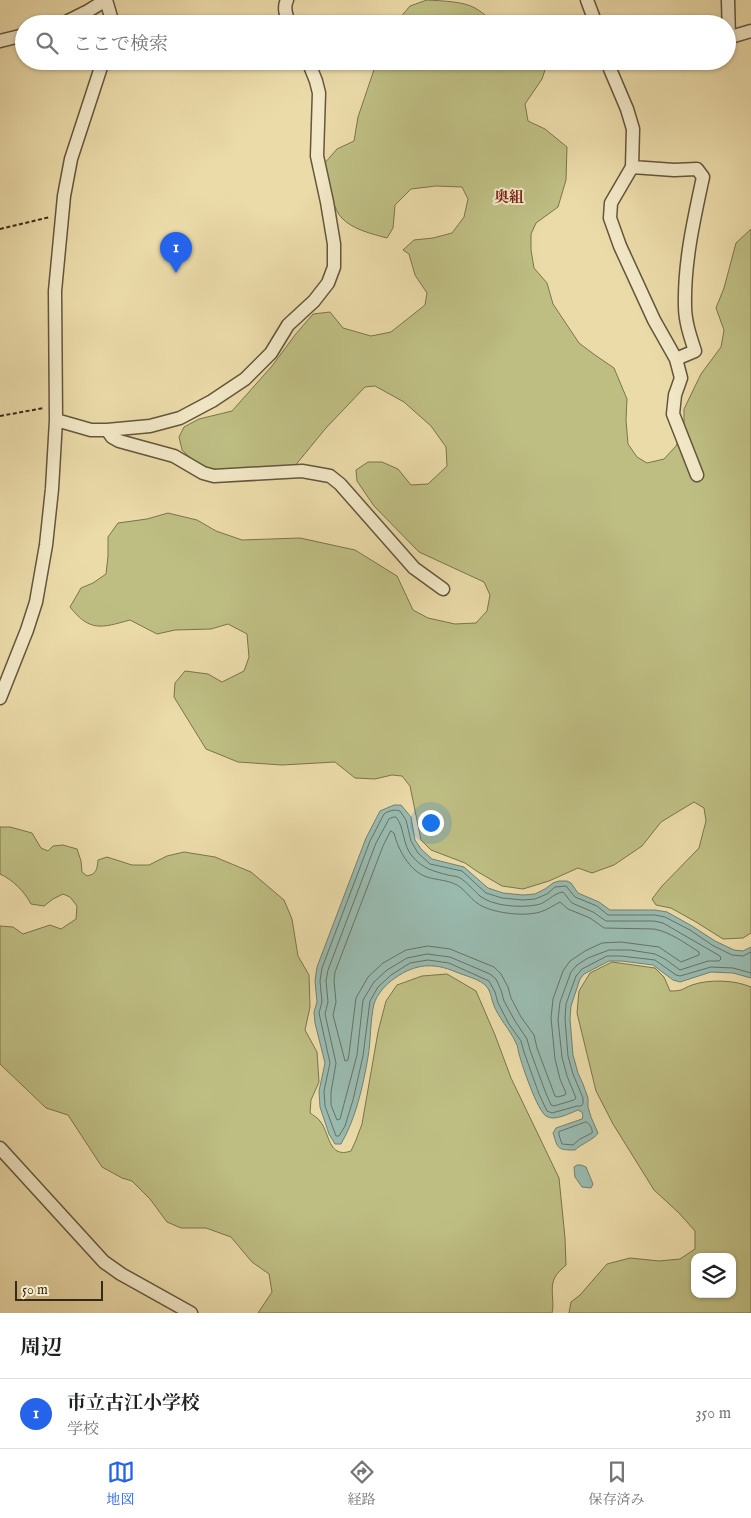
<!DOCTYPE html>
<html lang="ja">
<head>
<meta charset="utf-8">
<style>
  :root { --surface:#fff; --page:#f6f6f6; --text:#202124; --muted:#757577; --line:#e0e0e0; --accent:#2563eb }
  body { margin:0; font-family:"IM FELL English","Noto Serif JP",serif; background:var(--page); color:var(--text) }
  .controls { position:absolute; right:15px; bottom:15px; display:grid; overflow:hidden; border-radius:10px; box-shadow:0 1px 4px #0004 }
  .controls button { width:45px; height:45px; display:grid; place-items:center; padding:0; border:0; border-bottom:1px solid var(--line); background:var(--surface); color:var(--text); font:25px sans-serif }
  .scale { position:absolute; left:15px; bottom:12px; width:88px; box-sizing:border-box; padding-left:5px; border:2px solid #372917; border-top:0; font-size:14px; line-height:18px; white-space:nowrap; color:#372917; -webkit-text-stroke:4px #f2e8c7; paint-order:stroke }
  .you { position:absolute; left:430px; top:822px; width:18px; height:18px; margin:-12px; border:4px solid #fff; border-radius:50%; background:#1a73e8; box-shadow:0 0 0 8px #1a73e833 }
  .badge { display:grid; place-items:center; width:32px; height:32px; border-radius:50%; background:var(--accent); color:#fff; font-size:16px; font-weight:700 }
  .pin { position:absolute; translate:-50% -41px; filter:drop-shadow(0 1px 2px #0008) }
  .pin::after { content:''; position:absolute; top:26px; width:18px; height:15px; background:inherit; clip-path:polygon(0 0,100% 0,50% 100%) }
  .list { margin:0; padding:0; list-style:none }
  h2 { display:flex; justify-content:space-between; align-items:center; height:65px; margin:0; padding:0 20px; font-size:21px }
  h2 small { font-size:16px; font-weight:400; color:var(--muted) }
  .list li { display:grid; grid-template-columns:32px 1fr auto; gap:15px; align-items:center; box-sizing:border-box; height:70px; padding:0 20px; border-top:1px solid var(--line) }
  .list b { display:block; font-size:19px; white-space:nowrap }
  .list p { margin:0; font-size:16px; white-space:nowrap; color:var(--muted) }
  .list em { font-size:16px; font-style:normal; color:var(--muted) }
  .icon { flex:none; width:28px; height:28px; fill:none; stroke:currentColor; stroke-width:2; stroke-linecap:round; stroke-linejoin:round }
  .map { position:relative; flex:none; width:751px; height:1313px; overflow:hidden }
  .search { position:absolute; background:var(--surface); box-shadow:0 1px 4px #0004; left:15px; right:15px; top:15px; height:55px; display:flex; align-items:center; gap:12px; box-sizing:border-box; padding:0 18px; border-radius:28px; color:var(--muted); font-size:19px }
  .sheet { height:135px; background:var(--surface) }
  nav { display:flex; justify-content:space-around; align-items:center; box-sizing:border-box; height:70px; border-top:1px solid var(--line); background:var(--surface); font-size:14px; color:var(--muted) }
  nav a { display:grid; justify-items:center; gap:2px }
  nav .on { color:var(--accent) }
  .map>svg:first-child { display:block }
  .green { fill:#bebe83; stroke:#7a744d; fill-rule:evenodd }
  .water { fill:#99baaf; stroke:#728072 }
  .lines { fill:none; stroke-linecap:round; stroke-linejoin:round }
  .shore { stroke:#687263; stroke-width:1 }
  .minor-casing { stroke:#64563c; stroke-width:15 }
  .path { stroke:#372917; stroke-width:2; stroke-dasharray:4 2.5; stroke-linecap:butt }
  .minor { stroke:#f2e8c7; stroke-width:12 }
  .labels { text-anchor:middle; stroke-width:4; stroke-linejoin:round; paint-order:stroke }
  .neighbourhood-label { font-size:15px; font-weight:bold; fill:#7a1f14; stroke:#f2e8c7 }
</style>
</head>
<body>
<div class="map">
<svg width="751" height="1313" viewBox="0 0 751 1313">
  <rect width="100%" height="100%" fill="#ebdba9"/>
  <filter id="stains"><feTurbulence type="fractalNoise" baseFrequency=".004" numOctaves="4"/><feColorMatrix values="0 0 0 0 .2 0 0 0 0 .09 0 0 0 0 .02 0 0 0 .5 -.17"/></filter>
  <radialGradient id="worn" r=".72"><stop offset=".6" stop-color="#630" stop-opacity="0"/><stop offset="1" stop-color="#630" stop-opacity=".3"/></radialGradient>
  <path class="green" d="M427 0C442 1 462 1 475 8 484 13 489 20 499 24H395L410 6Z
    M377 61H548L542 79 525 104 528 121 545 129 567 147 566 180 558 207 536 223 531 234V250L534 268 547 283 553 304 579 343 595 355 614 368 627 399 626 420 628 444 637 457 647 463 664 459 676 446 684 428V409L701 374 721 347 724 330 716 308 724 288 736 243 751 229V933L743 938 723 939 696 922 671 908 656 905 652 899 662 886 699 848 706 821 704 808 694 802 661 822 642 846 614 865 592 873 578 868 549 881 523 889 502 886 478 872 465 863 431 850 421 840 410 786 402 776 392 775 375 779 355 778 335 762 282 765 238 762 206 749 174 697 175 683 185 671 208 674 222 682 244 671 249 657 247 634 228 624 211 629 175 630 157 634 130 620C101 628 90 632 70 607L81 588 93 583 106 574 108 556V537L118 523 147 519 168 513 197 520 216 531 242 540 300 538 355 550 397 576 413 610 428 618 455 624 476 623 487 611 490 595 484 582 419 552 374 506 357 481 356 470 368 462H382L398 469 411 485 428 484 447 466 446 447 431 426 404 402 375 386 365 387 326 428 294 467 240 471 212 470 195 462 182 450 179 437 184 427 199 419 232 411 272 366 295 335 313 314 330 312 343 328 371 336 391 332 425 305 427 293 415 275 409 254 403 250 414 240 433 238 452 233 464 217 468 199 462 187 436 186 411 189 395 205 393 228 387 238C372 234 351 229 341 217 333 209 326 177 323 165L337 149 354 141 358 117Z
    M0 827H10L32 833 41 848 48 851 53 846 63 845 77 849 81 861 82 872 87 876C97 874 97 869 98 860L107 857 132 865H149L167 856 184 852 215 857 251 872 284 900 292 919 298 956 309 975 310 1007 305 1030 317 1052 319 1082 311 1100 310 1113C313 1115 318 1118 320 1121 330 1133 328 1159 351 1151L356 1140 362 1124 378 1032 386 1001 397 985 422 976 447 974 476 991 495 1035 511 1078 559 1178 565 1238 566 1265C563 1268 557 1273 555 1277 549 1288 555 1301 552 1313H258L272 1292 269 1274 252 1262 231 1237 206 1228H181L167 1222 150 1199 132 1181 122 1178 102 1167 68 1115 46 1108 0 1064V926L13 927 23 934 50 925 61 929 76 919 77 906 70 897 63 894 53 899 44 906 31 904C24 891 13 880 0 874Z
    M612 962 655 968 664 977 670 991C684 991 681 989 692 985 709 979 735 980 751 987V1313H569L571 1302 580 1295 607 1264 630 1258 659 1261 680 1259 695 1249V1231L679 1213 654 1190 613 1124 596 1091 577 1013 579 991 590 973ZM695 1257H732V1294H695Z"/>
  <path class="water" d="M394 805H401L411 817 415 840 421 849 432 859 464 867 488 888 503 893 523 895 535 894 545 889 553 883 559 881H567L571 883 578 893 599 902 610 910H655L667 912 692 926 715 941 734 950 743 951 751 947V978L733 973 711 972 680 982 673 980 653 965 621 961H609L584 974 580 979 571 1006 570 1019 573 1055 578 1073 583 1084 588 1098V1107L591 1117 598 1133C595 1139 581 1144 575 1150 557 1150 558 1149 553 1133L556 1128 582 1119 583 1116 582 1112 578 1110C570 1113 554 1122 546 1116 537 1110 522 1065 519 1054 518 1050 518 1046 516 1043 510 1029 498 1018 493 1003 491 998 491 991 486 986 482 980 463 975 456 972 433 962 415 964 395 978 386 984 377 994 374 1004 370 1021 371 1040 368 1057 363 1086 356 1118 341 1144H335L329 1134 320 1107 319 1091 325 1063 315 1023 314 1012 317 1002 315 981 317 967 366 838 380 811Z
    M577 1165H581L586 1167 593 1184 591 1188 582 1187 575 1177 574 1167Z"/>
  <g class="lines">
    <path class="shore" d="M394 817H396C405 828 402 844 412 856 423 869 433 871 448 875 452 876 457 876 460 878 467 882 473 890 480 896 492 906 520 908 536 905 546 904 553 893 563 892L572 903 593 912 606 921H654L663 923 720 956 721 959 719 961H708L680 970 665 959 655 954 630 950H609L588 958 577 965 571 972 560 1002 558 1020 562 1057 567 1076 576 1098 574 1100 554 1106 551 1105 545 1091 530 1050 527 1039 515 1021 504 1001 501 990 496 979 490 974 450 957 427 954 407 958 387 970 374 982 363 1000 357 1055 340 1119 337 1120 331 1105V1092L336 1063 325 1014 328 1002 326 981 328 970 376 843 389 819Z
      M391 831 394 833C398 849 409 871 427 877 436 880 448 880 457 885 464 889 470 898 477 903 490 913 524 917 540 912 547 910 554 905 560 902L568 909 590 918 604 928 654 929C670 932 685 943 699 952V955L681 962 659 947 621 942 602 943 585 951 570 961 563 971 553 999 551 1018 555 1059 560 1079 566 1093 565 1095 558 1097 555 1096 537 1048 534 1035 521 1017 511 998 508 987 501 974 494 967 450 949 428 946 406 950 383 963 368 977 356 998 349 1054 348 1060 345 1061 333 1015 336 1002 334 981 335 972 383 846Z
      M751 952 743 956 732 955 712 945 690 930 665 917 655 915H608L597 906 575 897 566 886 555 887 547 894 535 899 523 900 502 898 486 893 462 871 430 864 418 853 411 841 406 820 400 811C394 809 388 811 384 814L370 841 322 968 320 981 322 1002 319 1013 330 1063 324 1091 325 1106 336 1136H339L345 1126 353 1100 363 1056 370 1001 378 987 391 975 410 963 428 960 449 963 489 981 495 992 498 1003 509 1024 521 1041 524 1052 539 1094 547 1111 552 1113 577 1106H581L583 1104V1098L573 1074 568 1056 565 1019 566 1004 576 976 582 969 607 956H621L655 960 676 975 680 976 711 967 733 968 751 973
      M586 1122C590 1123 593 1130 592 1133L580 1139 573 1145 562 1144 559 1135V1132Z"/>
    <g class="minor-casing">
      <path id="minor" d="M106 0 111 17V24
        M287 0C283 8 286 16 290 24
        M587 0 596 24
        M728 0 729 38
        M62 24 88 11 106 0
        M727 38 751 31
        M0 41 24 35
        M610 61V69L627 109 633 129 632 167 611 203 610 218 620 246 654 320 676 359 681 378 675 395 673 414 697 475
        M632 167 674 170 697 169 703 177C694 219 684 262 685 306 685 321 690 336 695 351L676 359
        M56 420 91 430H107L150 426 180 418 212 401 245 379 271 353 288 325 314 301 328 283 334 267V244L327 202 317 156 319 93 316 81 308 61
        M107 430 112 437 119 441 174 456 203 473 214 476 302 471 330 476 340 484 414 568 443 589
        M0 698 27 630 36 602 46 545 52 489 56 420 55 291 64 196 71 159 103 61
        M0 1148 104 1262 121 1274 191 1313"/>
    </g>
    <path class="path" d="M0 229 50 217
      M0 416 44 408"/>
    <use href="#minor" class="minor"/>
  </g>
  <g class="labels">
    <g class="neighbourhood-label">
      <text x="509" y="202">奥組</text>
    </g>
  </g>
  <rect width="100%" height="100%" filter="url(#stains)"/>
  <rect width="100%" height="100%" fill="url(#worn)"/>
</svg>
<div class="controls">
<button><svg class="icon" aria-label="layers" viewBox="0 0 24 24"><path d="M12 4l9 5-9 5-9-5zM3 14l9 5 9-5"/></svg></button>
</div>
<div class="scale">50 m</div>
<div class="you"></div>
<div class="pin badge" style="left:176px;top:273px">1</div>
<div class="search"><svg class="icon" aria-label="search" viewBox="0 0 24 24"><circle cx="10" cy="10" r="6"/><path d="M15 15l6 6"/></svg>ここで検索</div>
</div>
<section class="sheet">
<h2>周辺<small></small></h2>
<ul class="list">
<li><span class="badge">1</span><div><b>市立古江小学校</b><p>学校</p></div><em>350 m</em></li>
</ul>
</section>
<nav>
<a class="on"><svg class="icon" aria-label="map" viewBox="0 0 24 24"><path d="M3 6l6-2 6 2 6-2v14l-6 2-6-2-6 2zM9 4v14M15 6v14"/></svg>地図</a>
<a><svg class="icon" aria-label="directions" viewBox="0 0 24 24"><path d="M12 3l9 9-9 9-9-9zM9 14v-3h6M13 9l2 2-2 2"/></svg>経路</a>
<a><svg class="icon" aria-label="saved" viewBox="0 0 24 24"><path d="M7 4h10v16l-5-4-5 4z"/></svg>保存済み</a>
</nav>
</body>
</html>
